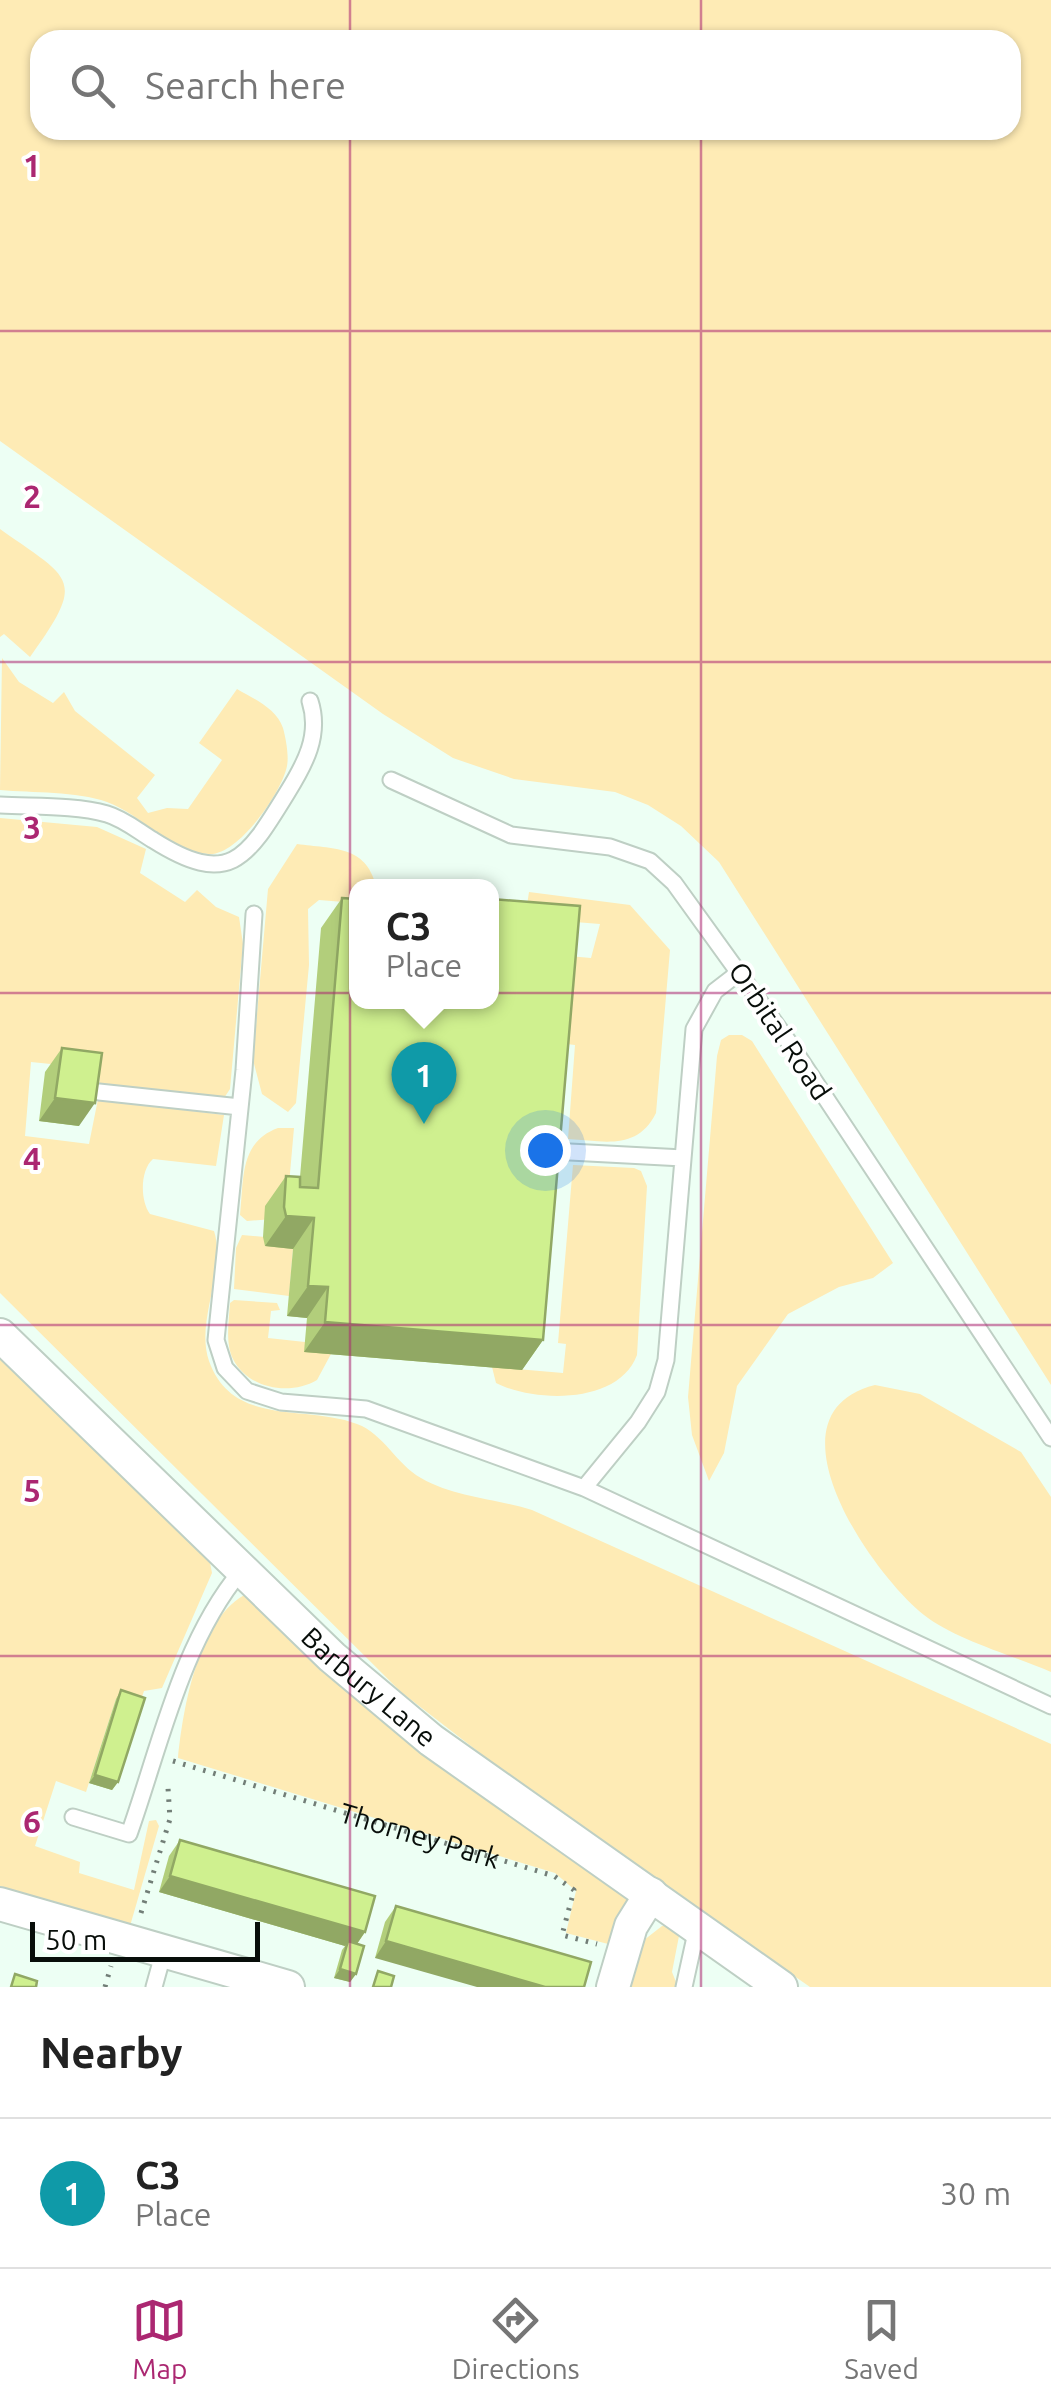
<!DOCTYPE html>
<html lang="en">
<head>
<meta charset="utf-8">
<style>
  :root { --surface:#fff; --page:#f2f2f2; --text:#222; --muted:#767676; --line:#e0e0e0; --accent:#ab2771 }
  body { margin:0; font-family:Ubuntu,sans-serif; background:var(--page); color:var(--text) }
  .scale { position:absolute; left:30px; bottom:25px; width:230px; box-sizing:border-box; padding-left:10px; border:5px solid #080e0a; border-top:0; font-size:28px; line-height:35px; white-space:nowrap; color:#080e0a; -webkit-text-stroke:8px #fff; paint-order:stroke }
  .you { position:absolute; left:545px; top:1150px; width:35px; height:35px; margin:-25px; border:8px solid #fff; border-radius:50%; background:#1a73e8; box-shadow:0 0 0 15px #1a73e833 }
  .badge { display:grid; place-items:center; width:65px; height:65px; border-radius:50%; background:var(--accent); color:#fff; font-size:32px; font-weight:700 }
  .pin { position:absolute; translate:-50% -82px; filter:drop-shadow(0 2px 5px #0008) }
  .pin::after { content:''; position:absolute; top:52px; width:35px; height:30px; background:inherit; clip-path:polygon(0 0,100% 0,50% 100%) }
  .popup { position:absolute; left:349px; top:879px; width:150px; height:130px; box-sizing:border-box; display:grid; place-content:center; border-radius:20px; background:var(--surface); filter:drop-shadow(0 2px 8px #0005); font-size:32px; white-space:nowrap; color:var(--muted) }
  .popup b { font-size:38px; color:var(--text) }
  .popup::after { content:''; position:absolute; left:50%; top:100%; margin-left:-20px; border:20px solid transparent; border-top-color:var(--surface) }
  .list { margin:0; padding:0; list-style:none }
  h2 { display:flex; justify-content:space-between; align-items:center; height:130px; margin:0; padding:0 40px; font-size:42px }
  h2 small { font-size:32px; font-weight:400; color:var(--muted) }
  .list li { display:grid; grid-template-columns:65px 1fr auto; gap:30px; align-items:center; box-sizing:border-box; height:150px; padding:0 40px; border-top:2px solid var(--line) }
  .list b { display:block; font-size:38px; white-space:nowrap }
  .list p { margin:0; font-size:32px; white-space:nowrap; color:var(--muted) }
  .list em { font-size:32px; font-style:normal; color:var(--muted) }
  .icon { flex:none; width:55px; height:55px; fill:none; stroke:currentColor; stroke-width:2; stroke-linecap:round; stroke-linejoin:round }
  .map { position:relative; flex:none; width:1051px; height:1987px; overflow:hidden }
  .search { position:absolute; background:var(--surface); box-shadow:0 2px 8px #0004; left:30px; right:30px; top:30px; height:110px; display:flex; align-items:center; gap:25px; box-sizing:border-box; padding:0 35px; border-radius:30px; color:var(--muted); font-size:38px }
  .sheet { height:280px; background:var(--surface) }
  nav { display:flex; justify-content:space-around; align-items:center; box-sizing:border-box; height:140px; border-top:2px solid var(--line); background:var(--surface); font-size:28px; color:var(--muted) }
  nav a { display:grid; justify-items:center; gap:5px }
  nav .on { color:var(--accent) }
  .map>svg:first-child { display:block }
  .green { fill:#feebb5; fill-rule:evenodd }
  .lines { fill:none; stroke-linecap:round; stroke-linejoin:round }
  .service-casing { stroke:#becfc4; stroke-width:19 }
  .minor-casing { stroke:#becfc4; stroke-width:36 }
  .path { stroke:#727e77; stroke-width:5; stroke-dasharray:2.5 8; stroke-linecap:butt }
  .service { stroke:#fff; stroke-width:15 }
  .minor { stroke:#fff; stroke-width:32 }
  .wall { fill:#b2ce7b }
  .shaded-wall { fill:#91a864 }
  .building { fill:#cff08f; stroke:#91a864; stroke-width:2.5 }
  .grid { fill:none; stroke:#ab2771; stroke-width:2.5; stroke-opacity:0.55 }
  .labels { text-anchor:middle; stroke-width:8; stroke-linejoin:round; paint-order:stroke }
  .street-label { font-size:28px; fill:#080e0a; stroke:#fff }
  .grid-label { font-size:32px; text-anchor:middle; font-weight:bold; fill:#ab2771; stroke:#fff; stroke-width:8; stroke-linejoin:round; paint-order:stroke }
</style>
</head>
<body>
<div class="map">
<svg width="1051" height="1987" viewBox="0 0 1051 1987">
  <rect width="100%" height="100%" fill="#edfff4"/>
  <path class="green" d="M0 0H1051V1385L719 862 681 826 648 805 615 792 514 779 453 758 383 714 0 441ZM40 40H1011V130H40Z
    M0 529C72 580 87 578 30 657L4 634 0 637Z
    M2 658 19 682 53 703 64 692 75 711 155 775 137 798 148 813 167 808 188 809 222 760 199 743 237 689C254 699 276 708 283 728 286 739 289 756 287 766 282 792 238 856 209 854 169 852 143 815 107 802 76 791 33 793 0 790Z
    M0 818 97 827 146 849 140 873 185 902 197 890 216 907 239 917 243 944 230 1089 224 1098 99 1087 100 1069 31 1062 25 1136 89 1144 98 1099 224 1115 216 1166 153 1159C140 1170 140 1201 150 1214L214 1231C227 1271 195 1320 209 1361 233 1428 306 1404 357 1424 384 1434 396 1464 421 1478 456 1498 494 1498 532 1510L1051 1744V1987H810L520 1784 401 1692 0 1293Z
    M297 844C333 849 366 845 376 886H356V903L319 900 308 909 309 965 296 1103 288 1112 262 1094 253 1060 268 889Z
    M529 892 630 905 670 950 656 1113C637 1151 604 1141 568 1139L575 1045 550 1042 557 955 591 958 600 924 525 918Z
    M729 1035H742L752 1041 893 1263 873 1278 839 1287 788 1314 737 1386 724 1453 709 1481 692 1435 688 1397 717 1056 721 1040Z
    M278 1128H294L286 1218 247 1221 240 1215C244 1180 239 1142 278 1128Z
    M573 1165 634 1168 641 1171 647 1186 637 1355C619 1404 536 1403 496 1383L492 1367 563 1373 566 1344 558 1343Z
    M242 1235 265 1237 293 1249 289 1296 234 1289 236 1248Z
    M234 1300 277 1303 280 1310 271 1311 268 1338 305 1342 331 1354 317 1380C290 1396 248 1389 233 1359 225 1343 229 1320 230 1303Z
    M0 1347 208 1552 212 1573 162 1688 144 1691 139 1706 116 1699 86 1792 56 1781 35 1846 80 1862 79 1873 134 1890 149 1821 156 1820 159 1826 130 1926 0 1886Z
    M875 1385 920 1394 1021 1452 1051 1497V1672C1014 1656 954 1639 924 1615 873 1575 760 1414 875 1385Z
    M248 1593 629 1894 612 1945 566 1933 576 1891 555 1873 178 1758C183 1709 198 1617 248 1593Z
    M662 1926H671L679 1936 672 1972 678 1987H627L639 1944Z"/>
  <g class="lines">
    <g class="service-casing">
      <path id="service" d="M391 780 511 835 610 847 650 861 674 883 788 1041 1051 1438
        M0 805C34 807 74 805 107 814 124 819 138 831 153 840 229 888 246 860 287 793 305 764 321 735 310 701
        M254 914 244 1070 216 1340 225 1368 247 1391 281 1402 366 1409 584 1488 1051 1706
        M99 1092 240 1107
        M551 1151 683 1158
        M584 1488 638 1422 657 1392 666 1360 694 1029 715 991 741 971
        M73 1817 129 1834C160 1747 181 1643 241 1571
        M154 1987 164 1951
        M684 1987 697 1928"/>
    </g>
    <g class="minor-casing">
      <g id="minor">
        <path id="s2" d="M0 1335 332 1657 431 1740 781 1987"/>
        <path d="M0 1904 288 1987"/>
        <path d="M613 1987 631 1926 651 1894"/>
      </g>
    </g>
    <g class="path">
      <path id="s1" d="M173 1761 554 1876 574 1890 562 1935 597 1944"/>
      <path d="M141 1913 170 1819 168 1788"/>
      <path d="M105 1987 111 1966"/>
    </g>
    <use href="#service" class="service"/>
    <use href="#minor" class="minor"/>
  </g>
  <path class="wall" d="M342 898 543 1340 522 1370 304 1352 307 1318 287 1316 293 1249 265 1246 263 1237 265 1206 286 1176 300 1177 321 928Z
    M62 1048 79 1126 39 1121 45 1072Z
    M121 1690 118 1782 112 1790 89 1783 116 1699Z
    M180 1840 365 1932 357 1944 356 1974 350 1982 334 1978 342 1950 345 1946 159 1892 169 1856Z
    M396 1906 591 1962 375 1958 385 1922Z"/>
  <path class="shaded-wall" d="M55 1098 95 1103 79 1126 39 1121Z
    M286 1216 314 1218 293 1249 265 1246Z
    M308 1286 328 1287 307 1318 287 1316Z
    M325 1322 543 1340 522 1370 304 1352Z
    M95 1775 118 1782 112 1790 89 1783Z
    M170 1876 365 1932 354 1948 348 1941 345 1946 159 1892Z
    M386 1941 545 1987H477L375 1958Z
    M340 1969 356 1974 350 1982 334 1978Z"/>
  <path class="building" d="M342 898 356 899V1002H492V899L580 906 543 1340 325 1322 328 1287 308 1286 314 1218 286 1216 284 1207 286 1176 300 1177V1187L318 1188Z
    M62 1048 102 1053 95 1103 55 1098Z
    M121 1690 145 1698 118 1782 95 1775Z
    M180 1840 375 1896 365 1932 170 1876Z
    M396 1906 591 1962 584 1987H545L386 1941Z
    M348 1941 364 1946 356 1974 340 1969Z
    M378 1971 394 1976 391 1987H373Z
    M15 1974 37 1981 36 1987H11Z"/>
  <path class="grid" d="M350 0V40M701 0V40M350 130V1987M701 130V1987M0 331H1051M0 662H1051M0 993H1051M0 1325H1051M0 1656H1051"/>
  <g class="labels">
    <g class="street-label">
      <text transform="translate(780 1031) rotate(56)" y="10">Orbital Road</text>
      <text dy="10" stroke="none"><textPath href="#s2" startOffset="510">Barbury Lane</textPath></text>
      <text dy="10" stroke="none"><textPath href="#s1" startOffset="258">Thorney Park</textPath></text>
    </g>
  </g>
  <g class="grid-label">
    <text x="32" y="177">1</text>
    <text x="32" y="508">2</text>
    <text x="32" y="839">3</text>
    <text x="32" y="1170">4</text>
    <text x="32" y="1502">5</text>
    <text x="32" y="1833">6</text>
  </g>
</svg>
<div class="scale">50 m</div>
<div class="you"></div>
<div class="pin badge" style="left:424px;top:1124px;background:#0f9aa8">1</div>
<div class="popup"><b>C3</b>Place</div>
<div class="search"><svg class="icon" aria-label="search" viewBox="0 0 24 24"><circle cx="10" cy="10" r="6"/><path d="M15 15l6 6"/></svg>Search here</div>
</div>
<section class="sheet">
<h2>Nearby<small></small></h2>
<ul class="list">
<li><span class="badge" style="background:#0f9aa8">1</span><div><b>C3</b><p>Place</p></div><em>30 m</em></li>
</ul>
</section>
<nav>
<a class="on"><svg class="icon" aria-label="map" viewBox="0 0 24 24"><path d="M3 6l6-2 6 2 6-2v14l-6 2-6-2-6 2zM9 4v14M15 6v14"/></svg>Map</a>
<a><svg class="icon" aria-label="directions" viewBox="0 0 24 24"><path d="M12 3l9 9-9 9-9-9zM9 14v-3h6M13 9l2 2-2 2"/></svg>Directions</a>
<a><svg class="icon" aria-label="saved" viewBox="0 0 24 24"><path d="M7 4h10v16l-5-4-5 4z"/></svg>Saved</a>
</nav>
</body>
</html>
